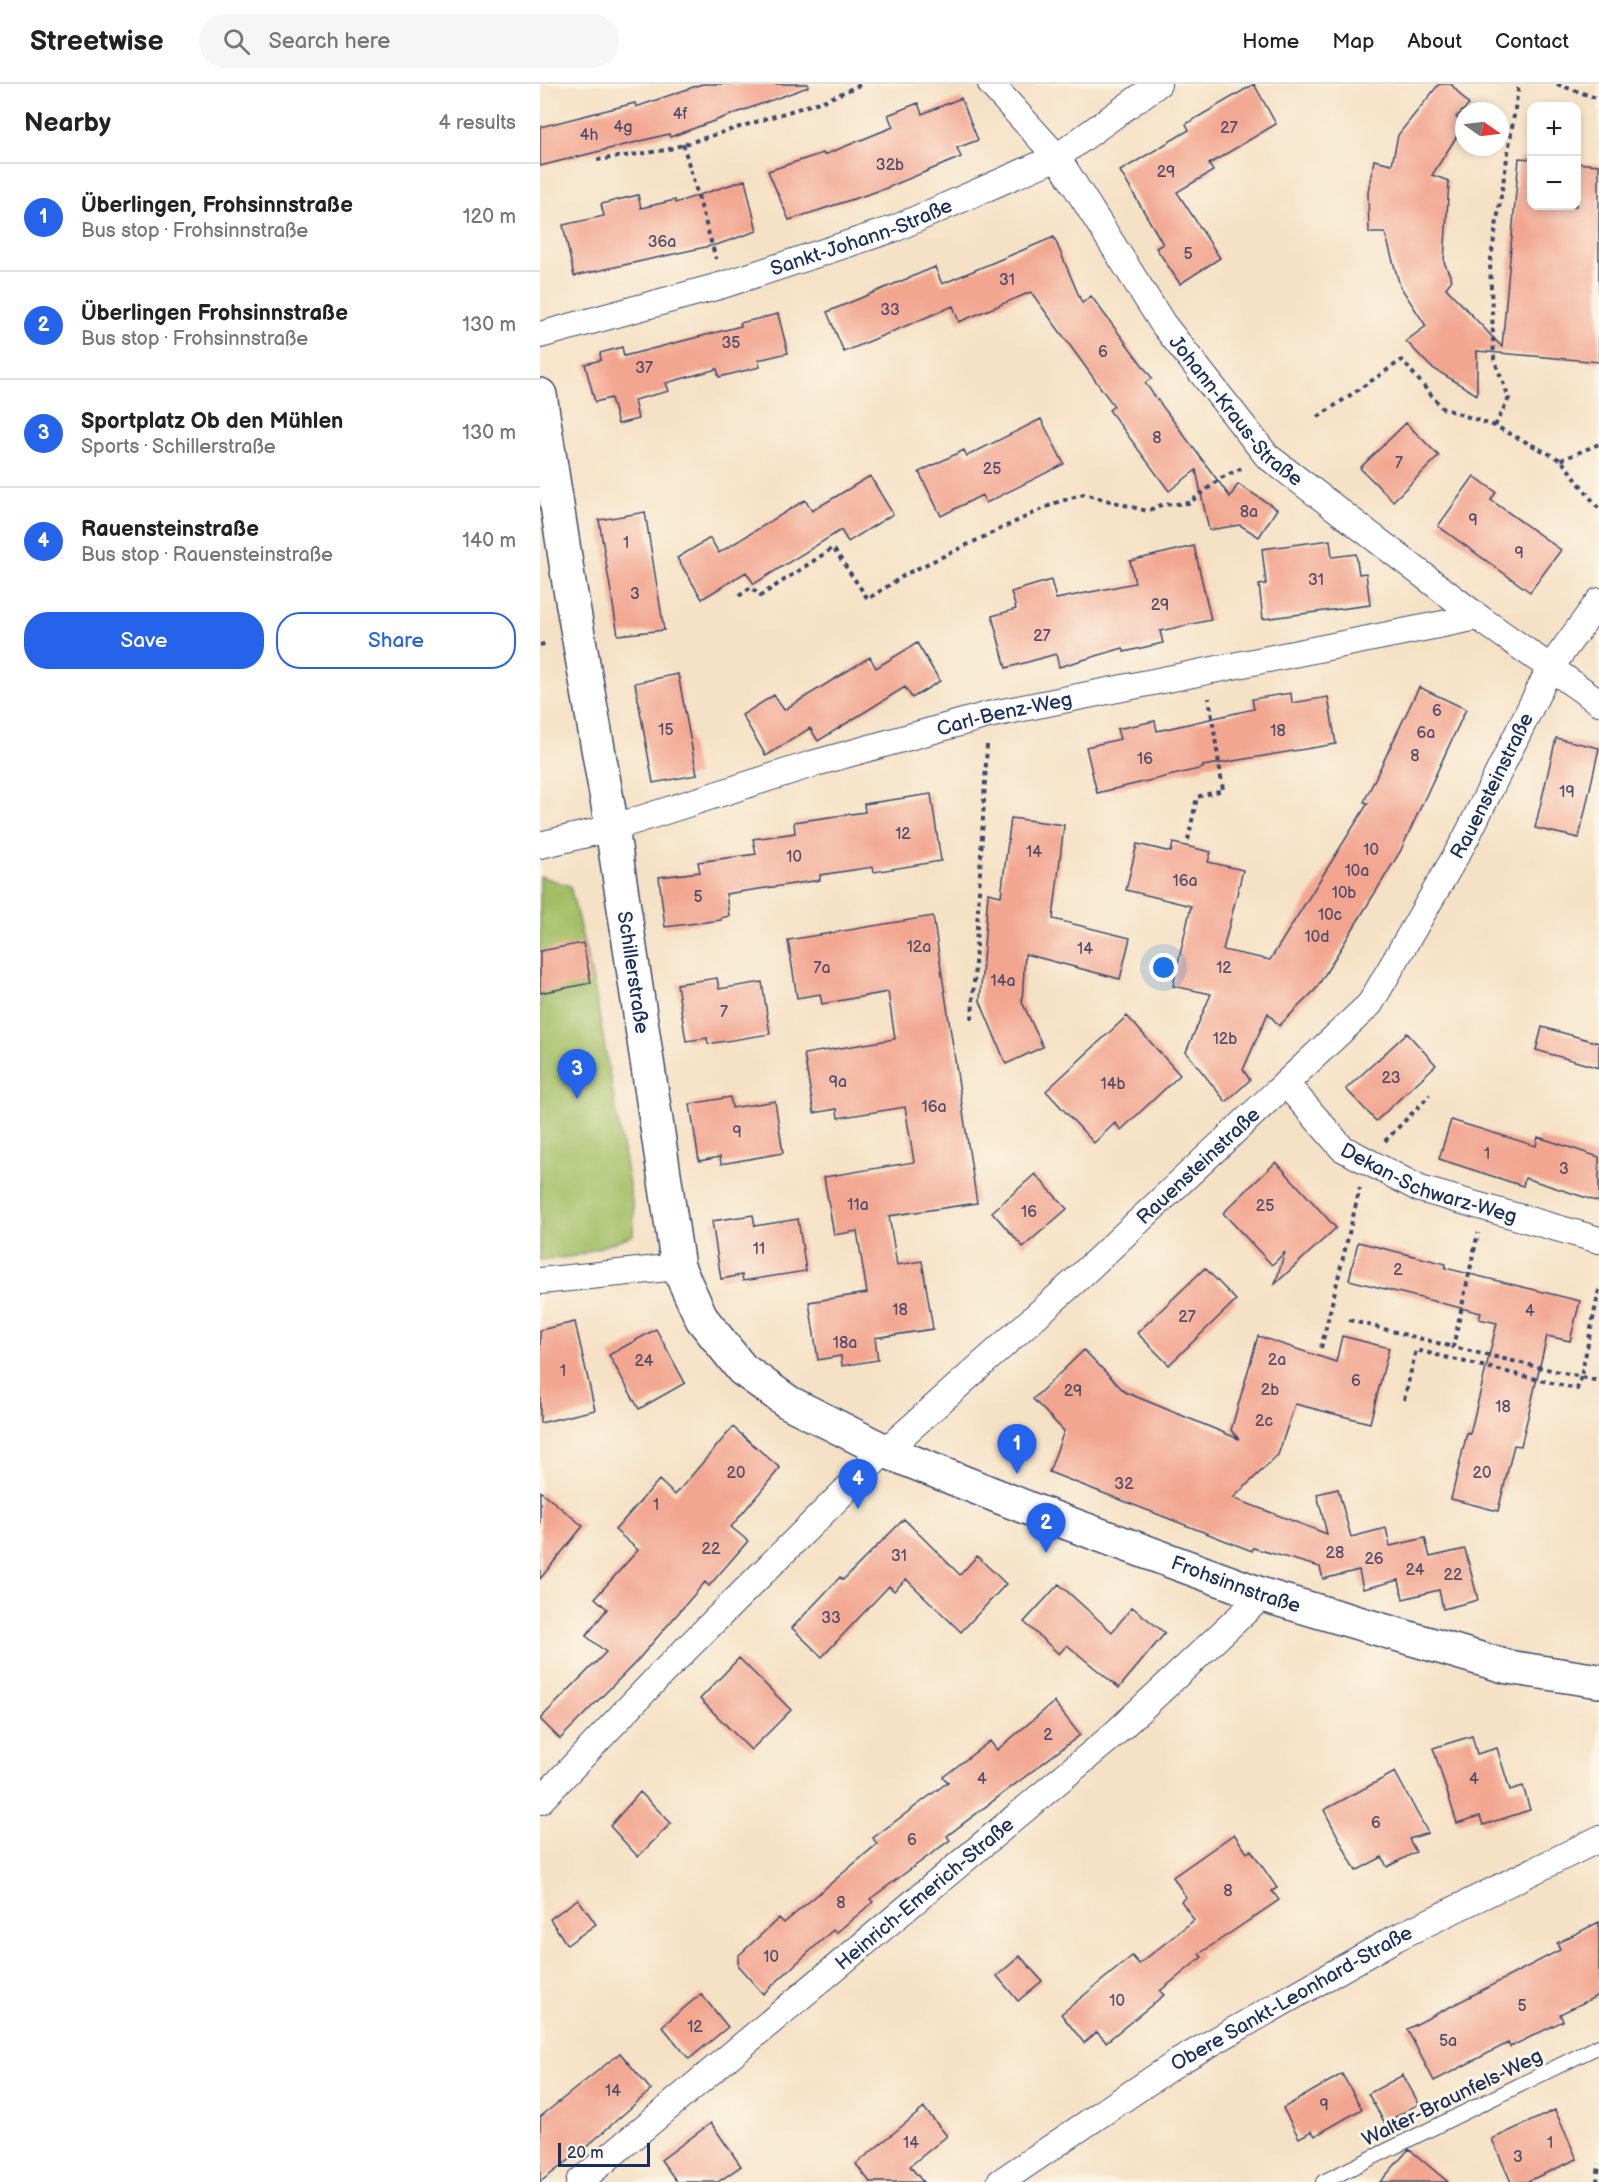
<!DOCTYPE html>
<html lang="en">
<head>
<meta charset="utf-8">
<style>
  :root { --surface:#fff; --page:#f6f6f6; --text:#222; --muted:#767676; --line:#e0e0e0; --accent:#2563eb }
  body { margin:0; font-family:"Balsamiq Sans",sans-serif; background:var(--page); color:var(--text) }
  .controls { position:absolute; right:18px; top:18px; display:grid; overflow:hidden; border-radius:12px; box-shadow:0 3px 9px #0003 }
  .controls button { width:54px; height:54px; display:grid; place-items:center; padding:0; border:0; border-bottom:2px solid var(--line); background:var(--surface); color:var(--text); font:30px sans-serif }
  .compass { position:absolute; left:915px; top:18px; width:54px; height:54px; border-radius:50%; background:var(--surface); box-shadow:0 3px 9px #0003; rotate:104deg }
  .scale { position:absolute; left:18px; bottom:15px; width:92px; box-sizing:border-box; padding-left:6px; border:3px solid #1b2f5e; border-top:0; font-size:16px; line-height:21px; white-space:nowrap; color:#1b2f5e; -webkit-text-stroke:4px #fcf5e5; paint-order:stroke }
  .you { position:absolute; left:624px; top:884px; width:21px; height:21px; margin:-15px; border:4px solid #fff; border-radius:50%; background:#1a73e8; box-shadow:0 0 0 9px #1a73e833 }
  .badge { display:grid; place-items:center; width:39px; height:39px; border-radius:50%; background:var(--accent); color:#fff; font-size:20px; font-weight:700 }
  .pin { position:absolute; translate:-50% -50px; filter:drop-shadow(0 2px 3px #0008) }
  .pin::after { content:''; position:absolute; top:32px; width:21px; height:18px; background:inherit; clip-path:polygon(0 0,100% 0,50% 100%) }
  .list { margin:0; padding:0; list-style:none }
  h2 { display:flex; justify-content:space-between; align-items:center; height:78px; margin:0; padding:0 24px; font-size:26px }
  h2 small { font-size:20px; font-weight:400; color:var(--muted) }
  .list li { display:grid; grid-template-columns:39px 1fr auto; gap:18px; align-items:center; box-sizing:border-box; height:108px; padding:0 24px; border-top:2px solid var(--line) }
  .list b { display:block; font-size:22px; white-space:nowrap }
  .list p { margin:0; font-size:20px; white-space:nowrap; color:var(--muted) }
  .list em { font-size:20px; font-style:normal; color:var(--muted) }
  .actions { display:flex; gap:12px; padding:18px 24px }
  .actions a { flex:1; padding:14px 0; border:2px solid var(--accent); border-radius:24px; text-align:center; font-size:21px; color:var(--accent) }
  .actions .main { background:var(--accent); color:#fff }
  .icon { flex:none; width:33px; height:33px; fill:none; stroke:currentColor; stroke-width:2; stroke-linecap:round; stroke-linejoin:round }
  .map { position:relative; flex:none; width:1059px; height:2098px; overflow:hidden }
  header { display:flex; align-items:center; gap:36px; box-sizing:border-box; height:84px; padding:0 30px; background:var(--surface); border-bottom:2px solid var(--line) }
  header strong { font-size:28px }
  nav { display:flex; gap:33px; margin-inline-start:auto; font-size:21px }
  .search { width:420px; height:54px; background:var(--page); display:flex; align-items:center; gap:15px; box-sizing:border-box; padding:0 21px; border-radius:33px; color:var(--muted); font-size:22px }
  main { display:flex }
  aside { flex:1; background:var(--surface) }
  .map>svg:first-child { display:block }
  .grass { fill:#a2be65; stroke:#5e7662; stroke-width:1.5 }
  .building { fill:#f2a690 }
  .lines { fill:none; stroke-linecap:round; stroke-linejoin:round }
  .lane-casing { stroke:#3c4a6d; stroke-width:16 }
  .street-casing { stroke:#3c4a6d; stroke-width:28 }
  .secondary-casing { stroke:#3c4a6d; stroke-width:36 }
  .path { stroke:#3c4a6d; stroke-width:4; stroke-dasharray:4.5 4.5; stroke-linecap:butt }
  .lane { stroke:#fff; stroke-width:14 }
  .street { stroke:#fff; stroke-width:26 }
  .secondary { stroke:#fff; stroke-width:33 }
  .labels { text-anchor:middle; stroke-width:6; stroke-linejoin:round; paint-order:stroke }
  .number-label { font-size:16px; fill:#514d6a }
  .street-label { font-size:20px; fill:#1b2f5e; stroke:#fcf5e5 }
</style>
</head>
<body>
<header>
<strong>Streetwise</strong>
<div class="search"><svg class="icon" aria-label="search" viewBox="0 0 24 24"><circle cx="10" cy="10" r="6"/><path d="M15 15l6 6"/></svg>Search here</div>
<nav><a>Home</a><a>Map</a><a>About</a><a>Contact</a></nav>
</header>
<main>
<aside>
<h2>Nearby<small>4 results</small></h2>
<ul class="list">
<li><span class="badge">1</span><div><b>Überlingen, Frohsinnstraße</b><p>Bus stop · Frohsinnstraße</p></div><em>120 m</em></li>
<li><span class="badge">2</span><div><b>Überlingen Frohsinnstraße</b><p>Bus stop · Frohsinnstraße</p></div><em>130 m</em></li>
<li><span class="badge">3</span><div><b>Sportplatz Ob den Mühlen</b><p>Sports · Schillerstraße</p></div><em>130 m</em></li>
<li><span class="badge">4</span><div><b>Rauensteinstraße</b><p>Bus stop · Rauensteinstraße</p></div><em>140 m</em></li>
</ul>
<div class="actions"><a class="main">Save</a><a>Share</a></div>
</aside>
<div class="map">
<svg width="1059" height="2098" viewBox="0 0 1059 2098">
  <rect width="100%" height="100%" fill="#fcf5e5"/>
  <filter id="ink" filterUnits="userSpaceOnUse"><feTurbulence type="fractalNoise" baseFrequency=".0167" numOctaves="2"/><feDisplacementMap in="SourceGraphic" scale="12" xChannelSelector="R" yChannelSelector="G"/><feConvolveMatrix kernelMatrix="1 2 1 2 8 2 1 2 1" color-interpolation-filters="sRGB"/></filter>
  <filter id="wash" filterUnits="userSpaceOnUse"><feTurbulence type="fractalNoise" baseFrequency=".008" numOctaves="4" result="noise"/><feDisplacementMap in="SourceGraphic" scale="24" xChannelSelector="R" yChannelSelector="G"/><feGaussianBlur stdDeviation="1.35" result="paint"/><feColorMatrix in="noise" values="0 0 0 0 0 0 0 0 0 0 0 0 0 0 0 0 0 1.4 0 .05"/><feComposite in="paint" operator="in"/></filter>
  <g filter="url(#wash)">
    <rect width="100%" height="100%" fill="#f5e1c5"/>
    <path class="grass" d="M0 792 30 802 54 902 94 1129 93 1151 36 1172 0 1176Z"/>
    <g id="blocks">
      <path class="building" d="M162 0H268V3L130 53 129 50 0 82V43L95 19 96 23Z
        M714 0 736 40 669 80 673 87 637 108 680 174 640 200 616 164 623 160 580 87 649 46 646 40Z
        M899 0H911L929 21 916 33 924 41 892 91 909 97 904 178 912 196 906 204 962 263 979 74 992 75V122H1036V79L1059 81V278L937 267V311L891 283 866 257 886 242 860 202 845 149H829L828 108 834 76 852 80 858 51Z
        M421 14 438 56 417 64 421 73 344 105 249 136 228 87 283 69 284 71 353 43 348 31 378 19 382 30Z
        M205 96 217 147 179 160 34 192 23 141 64 132 61 120 98 111 101 124 135 116V119Z
        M514 153 542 219 551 212 612 294 605 299 690 413 698 400 737 425 719 453 700 441 669 446 656 386 629 407 569 326 574 322 491 208 419 238 413 222 304 268 287 228 395 183 402 200Z
        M238 230 248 269 218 276 220 283 179 293 177 285 126 299 129 307 94 316 98 335 78 340 71 314 55 318 45 280 61 276 60 269 82 263 84 272 201 242 200 239Z
        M501 335 524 380 446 419 442 411 401 432 379 388 424 366 427 372Z
        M866 339 899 372 853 417 820 384Z
        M330 392 353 430 308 458 301 446 214 500 206 488 162 515 137 474 170 454 179 469 265 416 272 427Z
        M934 392 956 408 951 416 1021 466 990 508 898 442Z
        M105 428 124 546 78 551 59 436Z
        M790 456 792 473 816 470 819 490 826 489 830 521 723 535 719 501 726 500 722 465Z
        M654 462 671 536 620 547 623 559 584 568 583 564 519 583 516 570 466 584 452 532 476 525 471 508 511 496 516 515 595 499 590 477Z
        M377 559 400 597 372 614 365 603 278 657 270 644 226 672 202 631 234 611 244 626 330 573 336 584Z
        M138 590 157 691 113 699 95 599Z
        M879 603 926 625 860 768 776 905 739 942 728 929 703 986 710 996 686 1018 646 968 671 910 633 902 651 822 586 806 597 760 631 768 633 759 671 768 668 778 703 786 683 866 730 876 828 719 824 718Z
        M751 609 752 619 788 613 796 660 663 682V684L557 709 546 663 580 655 577 645 615 637 617 647 714 625 712 615Z
        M1016 654 1059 664 1039 754 995 744Z
        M391 710 401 777 334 788 333 783 280 791V796L186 810 189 832 181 834V836L125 843 119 793 160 788 158 778 216 770 213 755 255 749 254 738 325 728 324 720Z
        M471 734 524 741 513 835 590 854 580 895 485 870 482 918 503 963 466 980 440 917 448 809 461 812Z
        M393 832 437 1119 349 1132 357 1181 382 1177 393 1245 335 1254 338 1276 302 1282 301 1272 278 1276 269 1218 327 1209 317 1147 294 1151 284 1093 374 1078 365 1023 298 1034 297 1025 274 1029 264 970 355 955 348 908 282 920 280 910 257 914 248 856Z
        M43 859 51 899 0 909V867Z
        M177 894 179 905 222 898 230 950 168 960 167 954 146 957 137 900Z
        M587 932 640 991 581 1046 575 1039 554 1059 506 1007Z
        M1002 943 1059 959V984L996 966Z
        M867 949 896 981 836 1037 806 1005Z
        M190 1013 192 1024 235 1017 243 1069 181 1080 180 1073 159 1077 150 1020Z
        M911 1036 996 1062 998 1053 1059 1073V1118L985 1094 983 1102 899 1075Z
        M736 1078 796 1144 735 1200 745 1168 732 1181 683 1129Z
        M495 1090 527 1125 483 1163 452 1128Z
        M213 1131 215 1142 258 1135 266 1187 203 1197 202 1191 181 1195 172 1137Z
        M818 1158 906 1180 905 1184 1040 1217 1030 1257 1007 1252 981 1362 974 1361 958 1427 911 1415 927 1349 930 1350 957 1239 939 1235 941 1229 809 1196Z
        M665 1184 696 1216 629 1281 597 1249Z
        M35 1238 55 1326 0 1339V1246Z
        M116 1245 145 1299 99 1325 69 1271Z
        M718 1252 796 1278 802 1252 849 1264 830 1339 755 1320 738 1371 693 1414 787 1450 777 1410 798 1405 811 1453 846 1444 850 1462 885 1454 890 1473 925 1465 938 1516 903 1525 899 1506 863 1515 859 1496 823 1505 819 1486 783 1495 780 1483 713 1464 712 1467 509 1388 524 1347 493 1315 544 1266 585 1308 699 1355 691 1346Z
        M193 1343 240 1384 191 1443 208 1457 169 1502 165 1498 96 1578 20 1655 0 1635 66 1568 46 1552 67 1525 55 1514 98 1466 75 1446 119 1396 135 1411Z
        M0 1407 43 1442 0 1495Z
        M364 1435 420 1491 437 1472 466 1500 421 1548 366 1495 354 1507 349 1502 282 1573 252 1544 300 1493 303 1496Z
        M519 1500 572 1548 592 1523 625 1549 579 1604 527 1561 519 1570 484 1538Z
        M199 1574 251 1626 211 1666 160 1615Z
        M514 1618 540 1651 407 1752 410 1756 330 1815 333 1818 296 1849 293 1846 223 1910 198 1882V1872L239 1834 244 1839 337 1760 333 1754 408 1698 403 1693 450 1657 457 1666Z
        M932 1652 937 1670 957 1664 970 1706 983 1702 990 1726 943 1741 940 1732 917 1739 893 1664Z
        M855 1688 888 1749 869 1755 876 1768 847 1783 842 1773 816 1787 784 1726Z
        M100 1708 131 1739 98 1773 70 1742Z
        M694 1750 707 1769 711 1766 737 1804 732 1807 739 1816 659 1870 662 1873 620 1907 624 1911 566 1958 557 1948 544 1959 521 1930 592 1872 599 1880 654 1836 641 1817 646 1813 633 1793Z
        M38 1815 56 1840 27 1861 10 1835Z
        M1059 1838V1911L1020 1930 1023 1937 970 1963 968 1959 894 1997 867 1945 1020 1866 1017 1859Z
        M480 1872 502 1897 478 1917 457 1892Z
        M161 1910 188 1943 149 1975 122 1942Z
        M80 1969 111 2006 44 2065 0 2098V2033Z
        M802 1990 822 2025 775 2052 772 2047 759 2054 743 2024Z
        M863 1991 879 2020 845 2039 828 2010Z
        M384 2024 407 2052 370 2082 383 2098H330L316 2080Z
        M1015 2026 1037 2075 986 2098H971L952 2055Z
        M171 2039 201 2082 178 2098H137L121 2076Z
        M869 2065 908 2098H840Z"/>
    </g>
  </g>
  <g filter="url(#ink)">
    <use href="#blocks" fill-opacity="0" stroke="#3c4a6d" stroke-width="1.5"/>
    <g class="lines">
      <g class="lane-casing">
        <path id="lane" d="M783 2098 1059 1962"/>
      </g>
      <g class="street-casing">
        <g id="street">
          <path id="s1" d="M451 0 517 73 623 240 727 372 938 533 1059 618"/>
          <path id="s2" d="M0 251 183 201 356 144 517 73 618 0"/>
          <path id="s3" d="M0 761 72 744 272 680 448 631 938 533"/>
          <path id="s4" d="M747 1001 802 1064 880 1105 1059 1156"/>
          <path d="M0 1197 138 1183"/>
          <path id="s5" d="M0 1717 119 1592 345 1367 535 1197 830 920 926 754 1010 584 1059 517"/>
          <path id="s6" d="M39 2098 570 1654 723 1511"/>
          <path id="s7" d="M460 2098 638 1978 854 1855 1059 1755"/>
        </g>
      </g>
      <g class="secondary-casing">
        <g id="secondary">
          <path id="s8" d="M0 311 29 499 72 744 138 1183 162 1235 202 1285 248 1318 345 1367 495 1427 723 1511 968 1583 1059 1597"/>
        </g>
      </g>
      <path class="path" d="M1017 0 1059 15
        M143 60 176 175
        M57 76 126 66 286 16 322 0
        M778 333 862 276 902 324 955 342 1021 376 1059 425
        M955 342 969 314 954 275 950 180 979 0
        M1021 376 1059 360
        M199 512 211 503 220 512 293 464 328 515 368 489 515 419 544 410 607 427 621 421 649 419 681 394 702 384
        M0 561 8 559
        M648 756 657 713 683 706 669 614
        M432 935 447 661
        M845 1057 890 1011
        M1059 1206 1041 1293 1059 1297
        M809 1236 913 1263
        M781 1264 820 1104
        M864 1316 876 1266 1037 1305 1041 1293 913 1263 938 1149
        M1057 2098 1059 2080"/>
      <use href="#lane" class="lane"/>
      <use href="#street" class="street"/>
      <use href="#secondary" class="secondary"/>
    </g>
  </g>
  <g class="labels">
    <g class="number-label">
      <text x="140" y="35">4f</text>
      <text x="83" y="48">4g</text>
      <text x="689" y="49">27</text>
      <text x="49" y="56">4h</text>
      <text x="350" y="86">32b</text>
      <text x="626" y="93">29</text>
      <text x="122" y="163">36a</text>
      <text x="648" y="175">5</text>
      <text x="467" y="201">31</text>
      <text x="350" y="231">33</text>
      <text x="191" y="264">35</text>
      <text x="563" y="273">6</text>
      <text x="104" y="289">37</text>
      <text x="617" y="359">8</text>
      <text x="859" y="384">7</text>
      <text x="452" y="390">25</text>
      <text x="709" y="433">8a</text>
      <text x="933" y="441">9</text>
      <text x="86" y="464">1</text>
      <text x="979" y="474">9</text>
      <text x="776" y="501">31</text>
      <text x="95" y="515">3</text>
      <text x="620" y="526">29</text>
      <text x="502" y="557">27</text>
      <text x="897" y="632">6</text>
      <text x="126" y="651">15</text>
      <text x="738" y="652">18</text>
      <text x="886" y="654">6a</text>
      <text x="875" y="677">8</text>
      <text x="605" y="680">16</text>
      <text x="1027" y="713">19</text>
      <text x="363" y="755">12</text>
      <text x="831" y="771">10</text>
      <text x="494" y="773">14</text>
      <text x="254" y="778">10</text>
      <text x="817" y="792">10a</text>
      <text x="645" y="802">16a</text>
      <text x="804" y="814">10b</text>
      <text x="158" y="818">5</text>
      <text x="790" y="836">10c</text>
      <text x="777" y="858">10d</text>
      <text x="379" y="868">12a</text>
      <text x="545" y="870">14</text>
      <text x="282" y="889">7a</text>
      <text x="684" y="889">12</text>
      <text x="463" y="902">14a</text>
      <text x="184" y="933">7</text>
      <text x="685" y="960">12b</text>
      <text x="851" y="999">23</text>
      <text x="298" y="1003">9a</text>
      <text x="573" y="1005">14b</text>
      <text x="394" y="1028">16a</text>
      <text x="197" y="1053">9</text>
      <text x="947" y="1075">1</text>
      <text x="1024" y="1090">3</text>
      <text x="318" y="1126">11a</text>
      <text x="725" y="1127">25</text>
      <text x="489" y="1133">16</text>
      <text x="219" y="1170">11</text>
      <text x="858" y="1191">2</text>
      <text x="360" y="1231">18</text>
      <text x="990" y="1232">4</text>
      <text x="647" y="1238">27</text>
      <text x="305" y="1264">18a</text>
      <text x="737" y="1281">2a</text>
      <text x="104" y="1282">24</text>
      <text x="23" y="1292">1</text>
      <text x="816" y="1302">6</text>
      <text x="730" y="1311">2b</text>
      <text x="533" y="1312">29</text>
      <text x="963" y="1328">18</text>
      <text x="724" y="1342">2c</text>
      <text x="196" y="1394">20</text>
      <text x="942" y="1394">20</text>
      <text x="584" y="1405">32</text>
      <text x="116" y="1426">1</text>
      <text x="171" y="1470">22</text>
      <text x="795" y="1474">28</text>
      <text x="359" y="1477">31</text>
      <text x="834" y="1480">26</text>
      <text x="875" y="1491">24</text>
      <text x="913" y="1496">22</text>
      <text x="291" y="1539">33</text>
      <text x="508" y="1656">2</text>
      <text x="442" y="1700">4</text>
      <text x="934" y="1700">4</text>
      <text x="836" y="1744">6</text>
      <text x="372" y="1761">6</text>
      <text x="688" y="1812">8</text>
      <text x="301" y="1824">8</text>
      <text x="231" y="1878">10</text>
      <text x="577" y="1922">10</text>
      <text x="982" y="1927">5</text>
      <text x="155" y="1948">12</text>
      <text x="908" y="1962">5a</text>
      <text x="73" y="2012">14</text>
      <text x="784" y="2026">9</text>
      <text x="371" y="2064">14</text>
      <text x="1010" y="2064">1</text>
      <text x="978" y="2078">3</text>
    </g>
    <g class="street-label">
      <text dy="7" stroke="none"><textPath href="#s2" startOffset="336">Sankt-Johann-Straße</textPath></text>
      <text dy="7" stroke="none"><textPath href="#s1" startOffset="410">Johann-Kraus-Straße</textPath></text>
      <text dy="7" stroke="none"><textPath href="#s3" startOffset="483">Carl-Benz-Weg</textPath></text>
      <text dy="7" stroke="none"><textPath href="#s5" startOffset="1401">Rauensteinstraße</textPath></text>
      <text dy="7" stroke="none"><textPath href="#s8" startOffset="585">Schillerstraße</textPath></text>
      <text dy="7" stroke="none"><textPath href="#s5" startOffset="915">Rauensteinstraße</textPath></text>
      <text dy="7" stroke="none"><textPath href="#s4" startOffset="178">Dekan-Schwarz-Weg</textPath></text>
      <text dy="7" stroke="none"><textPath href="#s8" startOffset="1545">Frohsinnstraße</textPath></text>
      <text dy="7" stroke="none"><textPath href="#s6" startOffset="450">Heinrich-Emerich-Straße</textPath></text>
      <text dy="7" stroke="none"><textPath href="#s7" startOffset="345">Obere Sankt-Leonhard-Straße</textPath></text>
      <text transform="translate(912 2013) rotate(-26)" y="7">Walter-Braunfels-Weg</text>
    </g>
  </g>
</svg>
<div class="controls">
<button>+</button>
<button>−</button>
</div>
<svg class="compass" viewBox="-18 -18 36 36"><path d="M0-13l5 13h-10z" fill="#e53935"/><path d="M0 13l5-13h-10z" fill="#767676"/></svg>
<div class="scale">20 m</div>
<div class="you"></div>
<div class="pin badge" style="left:477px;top:1390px">1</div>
<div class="pin badge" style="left:506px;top:1469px">2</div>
<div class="pin badge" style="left:37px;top:1015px">3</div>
<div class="pin badge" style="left:318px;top:1425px">4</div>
</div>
</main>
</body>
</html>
